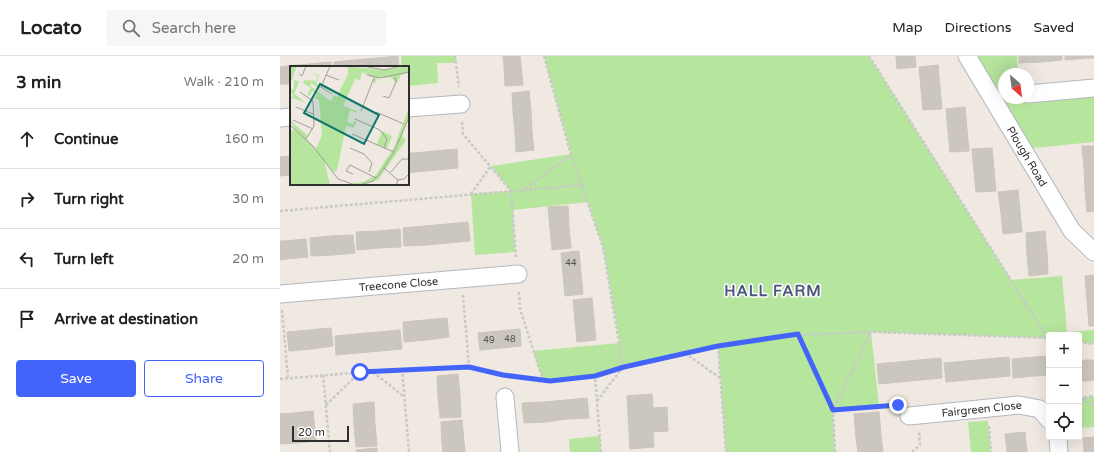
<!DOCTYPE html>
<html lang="en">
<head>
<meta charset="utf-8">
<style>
  :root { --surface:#fff; --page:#f6f6f6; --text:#202124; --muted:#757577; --line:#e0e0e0; --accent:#4264fb }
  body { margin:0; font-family:"Varela Round",sans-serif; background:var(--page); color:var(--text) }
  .controls { position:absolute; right:12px; bottom:12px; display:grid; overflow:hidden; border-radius:4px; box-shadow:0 4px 16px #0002 }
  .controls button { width:36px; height:36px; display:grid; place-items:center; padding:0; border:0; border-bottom:1px solid var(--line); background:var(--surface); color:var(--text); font:20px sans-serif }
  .compass { position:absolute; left:718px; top:12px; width:36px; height:36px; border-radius:50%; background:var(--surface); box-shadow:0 4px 16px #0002; rotate:152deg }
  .scale { position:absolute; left:12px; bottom:10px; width:57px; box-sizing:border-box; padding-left:4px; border:2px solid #2e2e2e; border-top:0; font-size:11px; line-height:14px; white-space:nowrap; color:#2e2e2e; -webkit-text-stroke:3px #fff; paint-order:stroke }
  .stop { position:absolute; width:12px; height:12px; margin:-9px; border:3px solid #4264fb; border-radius:50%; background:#fff }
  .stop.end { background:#4264fb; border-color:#fff; box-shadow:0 1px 4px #0008 }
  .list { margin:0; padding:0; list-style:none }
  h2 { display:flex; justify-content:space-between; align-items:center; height:52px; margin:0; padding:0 16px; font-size:17px }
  h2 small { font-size:13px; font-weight:400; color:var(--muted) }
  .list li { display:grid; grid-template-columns:26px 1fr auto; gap:12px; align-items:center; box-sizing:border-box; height:60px; padding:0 16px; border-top:1px solid var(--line) }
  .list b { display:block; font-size:15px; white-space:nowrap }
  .list em { font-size:13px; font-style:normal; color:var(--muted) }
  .actions { display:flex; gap:8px; padding:12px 16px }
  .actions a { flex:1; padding:9px 0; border:1px solid var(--accent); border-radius:4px; text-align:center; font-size:14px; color:var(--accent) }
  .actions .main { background:var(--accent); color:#fff }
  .icon { flex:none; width:22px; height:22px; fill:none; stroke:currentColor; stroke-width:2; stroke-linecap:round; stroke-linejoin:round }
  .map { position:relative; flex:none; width:814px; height:396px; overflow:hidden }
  header { display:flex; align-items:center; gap:24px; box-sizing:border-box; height:56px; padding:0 20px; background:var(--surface); border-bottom:1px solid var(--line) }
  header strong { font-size:19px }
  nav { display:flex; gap:22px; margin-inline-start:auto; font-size:14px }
  .search { width:280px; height:36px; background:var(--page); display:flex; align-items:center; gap:10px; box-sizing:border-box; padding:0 14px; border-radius:4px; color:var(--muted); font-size:15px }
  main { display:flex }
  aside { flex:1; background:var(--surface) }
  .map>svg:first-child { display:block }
  .green { fill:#b6e59e }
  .building { fill:#cbc7bf; stroke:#cbc5ba }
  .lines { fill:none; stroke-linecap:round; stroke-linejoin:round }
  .minor-casing { stroke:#b4b7c1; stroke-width:19 }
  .path { stroke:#c9c9c9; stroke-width:2.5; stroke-dasharray:3 2; stroke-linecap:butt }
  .minor { stroke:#fff; stroke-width:17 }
  .route { stroke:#4264fb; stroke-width:5 }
  .labels { text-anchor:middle; stroke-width:3; stroke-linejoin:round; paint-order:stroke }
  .number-label { font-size:9px; fill:#555452 }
  .street-label { font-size:11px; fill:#2e2e2e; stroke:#fff }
  .district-label { font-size:15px; font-weight:bold; letter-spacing:1px; fill:#4d5680; stroke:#fff }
  .inset-road { fill:none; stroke:#a29e99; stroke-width:1 }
  .view { fill:#0f766e; fill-opacity:0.15; stroke:#0f766e; stroke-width:2 }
  .inset-edge { fill:none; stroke:#2e2e2e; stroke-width:2 }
</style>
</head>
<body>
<header>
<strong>Locato</strong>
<div class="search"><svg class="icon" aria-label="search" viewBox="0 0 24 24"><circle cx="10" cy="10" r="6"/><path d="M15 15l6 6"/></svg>Search here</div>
<nav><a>Map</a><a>Directions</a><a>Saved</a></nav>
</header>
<main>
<aside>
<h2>3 min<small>Walk · 210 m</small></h2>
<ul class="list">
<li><svg class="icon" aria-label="ahead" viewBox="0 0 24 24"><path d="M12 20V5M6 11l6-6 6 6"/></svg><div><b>Continue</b></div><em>160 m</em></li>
<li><svg class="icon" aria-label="right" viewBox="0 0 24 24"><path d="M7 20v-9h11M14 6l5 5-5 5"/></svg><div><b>Turn right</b></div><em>30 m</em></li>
<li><svg class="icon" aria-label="left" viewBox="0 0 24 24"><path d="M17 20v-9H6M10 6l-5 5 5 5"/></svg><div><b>Turn left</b></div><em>20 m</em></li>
<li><svg class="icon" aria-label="arrive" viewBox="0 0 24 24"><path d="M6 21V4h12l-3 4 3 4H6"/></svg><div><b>Arrive at destination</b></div></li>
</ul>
<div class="actions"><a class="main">Save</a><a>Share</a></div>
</aside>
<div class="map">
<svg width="814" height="396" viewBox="0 0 814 396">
  <rect width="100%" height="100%" fill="#efe9e1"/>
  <path class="green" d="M121 0H175L177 7H157L158 27 128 30V11H122Z
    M264 0H589L731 224 782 220 787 276 814 274V288L799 286V279H769V282L591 276 599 350 553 354 555 396H446L438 290 343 311 315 320 271 325 263 324 253 295 340 287 323 191 308 146 233 154 235 196 195 199 191 138 231 135 211 110 291 98Z
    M687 0H737L738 18H724V42H748L814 32V86L743 93Z
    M814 340V371L799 372V342Z
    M708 365 711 396H691L688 366Z
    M320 380 321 396H290L289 383Z"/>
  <path class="building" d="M118 0 119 11H97V2Z
    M223 0H240L241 9 224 10Z
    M616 0H635L636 11 617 13Z
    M739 0H760L761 6 739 7Z
    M760 0H782V4L761 6Z
    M785 0H807V2L785 4Z
    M807 0H814V2H807Z
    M97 2V11H76L75 4Z
    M75 4 76 11H54V6Z
    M51 6V11H29V8Z
    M29 8V11H11V27L8 28 7 10Z
    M241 9 243 29 225 30 224 10Z
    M658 9 660 31 641 33 639 11Z
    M7 10 8 28H0V11Z
    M660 31 662 53 643 54 641 33Z
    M249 35 251 55 233 56 232 37Z
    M685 51 687 73 668 75 666 53Z
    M251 55 252 75 235 76 233 56Z
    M687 73 689 95 670 96 668 75Z
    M252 75 254 94 236 96 235 76Z
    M802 90H814V112H804Z
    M712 92 714 113 694 115 692 93Z
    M177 93 178 112 157 114 155 95Z
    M155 95 157 114 135 116 134 97Z
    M128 97H134L135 116 128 117Z
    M11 100V119L0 120V101Z
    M804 112H814V133L805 134Z
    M714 113 716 135 696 136 694 115Z
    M814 133V155L807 156 805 134Z
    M738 134 740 155 721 157 718 136Z
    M288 150 289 171 270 173 268 151Z
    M740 155 742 176 723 178 721 157Z
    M188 166 190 185 168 187 167 168Z
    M167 168 168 187 146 189 145 170Z
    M145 170 146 189 124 190 123 172Z
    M289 171 291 192 272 194 270 173Z
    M120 173 121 191 99 192 98 175Z
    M98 175 99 192 77 194 76 176Z
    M765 175 767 197 747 199 746 177Z
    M73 179 75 197 53 199 51 180Z
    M51 180 53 199 31 200 30 182Z
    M26 183 28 201 6 203 4 185Z
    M0 185H4L6 203 0 204Z
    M299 195 301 217 283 218 281 197Z
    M767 197 768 218 749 220 747 199Z
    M301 217 303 238 285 240 283 218Z
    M814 219V244L807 245 805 220Z
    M312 242 314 263 295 265 293 244Z
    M814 244V270H809L807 245Z
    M167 262 169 281 146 284 145 264Z
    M314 263 316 284 297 286 295 265Z
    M145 264 146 284 124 286 123 266Z
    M51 272 53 290 31 293 29 274Z
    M240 273 241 290 221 292 219 275Z
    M29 274 31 293 9 295 7 276Z
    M120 274 122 293 100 295 98 276Z
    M219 275 221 292 200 294 198 277Z
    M98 276 100 295 78 297 76 278Z
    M76 278 78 297 56 299 55 280Z
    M769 300V319L755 320 754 301Z
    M729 301 730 320 709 322 707 303Z
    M754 301 755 320 733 322 732 303Z
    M661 302 662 322 641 324 639 304Z
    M707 303 709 322 687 324 686 305Z
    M639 304 641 324 620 326 618 306Z
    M807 304H814V324L809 325Z
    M807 304 809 325H799V305Z
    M686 305 687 324 666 326 664 307Z
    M618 306 620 326 599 328 597 308Z
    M178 318 180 339 158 341 157 320Z
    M372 338 373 352 387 351 388 375 373 376 374 391 350 393 347 340Z
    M180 339 181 361 160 362 158 341Z
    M307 342 309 362 287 363 286 344Z
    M286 344 287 363 266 366 264 346Z
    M94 346 95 368 74 369 73 348Z
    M264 346 266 366 244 367 242 347Z
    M33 355 36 385 16 387 13 357Z
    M599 356 601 379 576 382 574 358Z
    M13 357 16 387 0 388V358Z
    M182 364 184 385 162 387 161 366Z
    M95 368 97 390 76 391 74 369Z
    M745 376 747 396H727L725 378Z
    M601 379 603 396H578L576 382Z
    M814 381V396H804L803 382Z
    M184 385 185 396H163L162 387Z
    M97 392V396H76V394Z"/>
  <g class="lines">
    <g class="minor-casing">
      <g id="minor">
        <path id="s1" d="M687 0 792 175 814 196"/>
        <path d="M748 38 814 32"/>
        <path d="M128 52 181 48"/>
        <path d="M0 62 11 61"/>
        <path id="s2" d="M0 238 238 218"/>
        <path d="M225 341 230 396"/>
        <path id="s3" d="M629 360 739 349 760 353 769 364"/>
        <path d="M778 381 779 396"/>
      </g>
    </g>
    <path class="path" d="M175 0 179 31
      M264 0 291 99 323 191 343 311 438 290 518 279 591 276 769 282
      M589 0 767 281
      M182 66 183 78 231 135 236 201
      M245 133 291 99
      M191 138 211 110
      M0 155 302 129
      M239 236 240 253 263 324
      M183 239 189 311
      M2 254 8 322
      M518 279 553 354 615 349
      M799 286 814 288
      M438 290 446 396
      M405 297 440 322
      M122 313 129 396
      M93 316 123 340
      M43 319 50 396
      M0 323 122 313 189 311 223 319 270 325 315 320
      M799 342 814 340
      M802 342 814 350
      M317 345 343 311
      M46 349 80 316
      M709 370 711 396
      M321 396 315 320 343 311
      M555 396 553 354 591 276
      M632 396 640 389 639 376"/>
    <use href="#minor" class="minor"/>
  </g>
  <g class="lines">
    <path class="route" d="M80 316 189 311 223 319 270 325 315 320 344 311 438 290 518 278 553 354 618 349"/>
  </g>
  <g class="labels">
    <g class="number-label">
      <text x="291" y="210">44</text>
      <text x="230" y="286">48</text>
      <text x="209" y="287">49</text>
    </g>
    <g class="street-label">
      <text dy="4" stroke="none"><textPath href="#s1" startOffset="117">Plough Road</textPath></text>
      <text dy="4" stroke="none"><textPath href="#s2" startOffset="119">Treecone Close</textPath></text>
      <text dy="4" stroke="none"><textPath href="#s3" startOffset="73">Fairgreen Close</textPath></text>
    </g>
    <g class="district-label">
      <text x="493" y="240">HALL FARM</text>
    </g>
  </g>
  <g transform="translate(10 10)">
    <rect width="119" height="119" fill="#efe9e1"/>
    <path d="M0 0H7L2 13 9 16 4 28 16 37 3 32 0 34 3 30 0 23H4V14H0ZM53 0 94 4 119 0V6L111 9 107 17 100 11 87 12 85 17 82 15 84 12 72 6 70 14 65 13 53 40 67 45V47L60 44 57 56 63 58 64 55 67 56 63 62 56 60 47 104 43 107 34 94 40 119H12L11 116 10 119H0V65L5 64 0 54 18 70 16 73 26 83 32 69 29 34 25 32 27 28 22 25 20 30 17 29 21 22 13 17 14 14 26 15 28 10 23 7 29 9 26 18 31 20 30 23 21 17 20 20 41 35 44 29 47 31 58 8V2ZM118 44 119 51 112 70 116 74 88 114 71 119 57 118 73 116 86 109 104 81ZM90 64 102 70 97 83 87 78 92 66Z" fill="#b6e59e"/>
    <path class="inset-road" d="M40 0 31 21 42 28M73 0 94 4 111 0M9 8 12 10 16 0M36 9 49 14M77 9 90 12 119 6M10 26 23 35 24 60 16 73M93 30 99 32 106 16 105 11M6 41 23 48M71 45 84 12M86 46 114 58M65 53 90 64 97 73 94 82M3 54 23 63M1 60 23 80 48 113 65 119M62 68 104 86M60 82 74 88 82 97 79 106M94 102 108 114 106 119M101 106 112 93H118M63 108 56 105 60 99 86 112M108 114 114 113 119 108M70 119 83 115 89 109 104 86 119 51"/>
    <path class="view" d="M30 18 89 49 74 78 14 47Z"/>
    <rect width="119" height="119" class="inset-edge"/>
  </g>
</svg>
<div class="controls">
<button>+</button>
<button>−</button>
<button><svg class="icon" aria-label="locate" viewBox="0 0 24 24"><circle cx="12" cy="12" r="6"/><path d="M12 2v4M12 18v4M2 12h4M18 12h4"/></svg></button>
</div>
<svg class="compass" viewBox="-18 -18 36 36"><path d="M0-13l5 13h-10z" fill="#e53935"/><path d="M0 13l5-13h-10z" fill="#757577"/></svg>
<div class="scale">20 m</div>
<div class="stop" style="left:80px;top:316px"></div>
<div class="stop end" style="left:618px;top:349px"></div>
</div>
</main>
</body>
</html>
